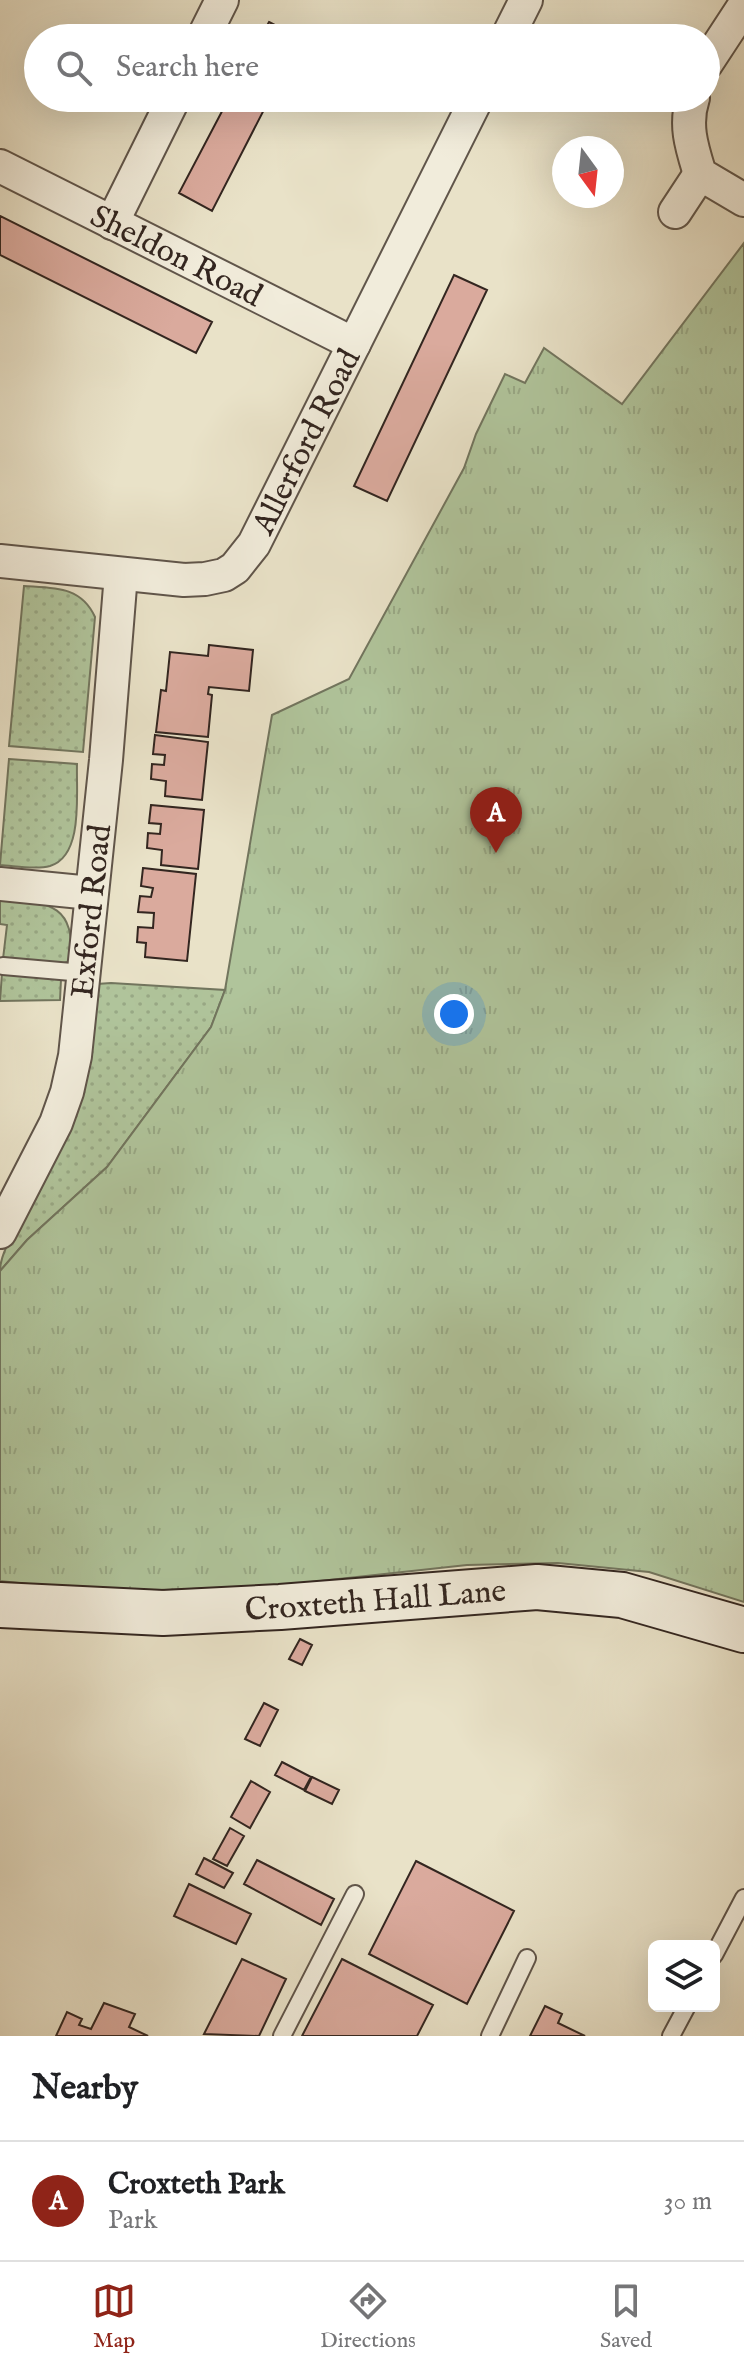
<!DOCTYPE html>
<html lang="en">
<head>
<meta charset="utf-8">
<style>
  :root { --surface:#fff; --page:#f6f6f6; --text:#202124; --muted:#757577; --line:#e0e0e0; --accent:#8f2418 }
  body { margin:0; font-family:"IM FELL English",serif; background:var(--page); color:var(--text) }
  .controls { position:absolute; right:24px; bottom:24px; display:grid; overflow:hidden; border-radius:12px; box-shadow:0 8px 32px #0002 }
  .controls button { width:72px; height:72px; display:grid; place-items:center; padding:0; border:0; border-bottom:2px solid var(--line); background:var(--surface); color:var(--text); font:40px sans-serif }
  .compass { position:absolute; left:552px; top:136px; width:72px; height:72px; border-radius:50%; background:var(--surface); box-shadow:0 8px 32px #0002; rotate:165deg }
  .you { position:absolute; left:454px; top:1014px; width:28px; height:28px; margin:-20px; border:6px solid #fff; border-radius:50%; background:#1a73e8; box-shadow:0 0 0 12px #1a73e833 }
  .badge { display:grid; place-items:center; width:52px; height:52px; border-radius:50%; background:var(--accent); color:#fff; font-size:26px; font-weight:700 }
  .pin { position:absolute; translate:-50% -66px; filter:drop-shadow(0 2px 4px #0008) }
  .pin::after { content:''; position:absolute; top:42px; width:28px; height:24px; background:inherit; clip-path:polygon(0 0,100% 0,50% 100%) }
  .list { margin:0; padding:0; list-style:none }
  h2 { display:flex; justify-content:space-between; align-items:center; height:104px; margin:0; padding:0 32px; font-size:34px }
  h2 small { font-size:26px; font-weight:400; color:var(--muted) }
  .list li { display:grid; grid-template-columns:52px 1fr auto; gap:24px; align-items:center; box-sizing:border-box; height:120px; padding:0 32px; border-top:2px solid var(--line) }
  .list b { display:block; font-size:30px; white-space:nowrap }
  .list p { margin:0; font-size:26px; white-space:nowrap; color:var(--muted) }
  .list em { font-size:26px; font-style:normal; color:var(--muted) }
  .icon { flex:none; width:44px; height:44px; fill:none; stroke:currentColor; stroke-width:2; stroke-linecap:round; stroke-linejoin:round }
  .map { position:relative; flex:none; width:744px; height:2036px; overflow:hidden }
  .search { position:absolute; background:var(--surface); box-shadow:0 8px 32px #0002; left:24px; right:24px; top:24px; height:88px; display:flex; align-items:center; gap:20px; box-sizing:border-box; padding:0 28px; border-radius:44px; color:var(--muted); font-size:30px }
  .sheet { height:224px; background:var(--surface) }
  nav { display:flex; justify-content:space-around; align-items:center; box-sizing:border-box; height:112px; border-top:2px solid var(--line); background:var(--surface); font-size:22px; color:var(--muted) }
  nav a { display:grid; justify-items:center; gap:4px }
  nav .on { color:var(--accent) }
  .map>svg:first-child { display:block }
  .grass { fill:url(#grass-dots); stroke:#72755e; stroke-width:2 }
  .park { fill:url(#park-tufts); stroke:#72755e; stroke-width:2 }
  .building { fill:#daaa9d; stroke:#332620; stroke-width:2 }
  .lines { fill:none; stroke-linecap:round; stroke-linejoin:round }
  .lane-casing { stroke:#60554a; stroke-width:20 }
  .street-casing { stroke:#60554a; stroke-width:36 }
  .secondary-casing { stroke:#332620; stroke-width:48 }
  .lane { stroke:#f1ecdb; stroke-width:16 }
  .street { stroke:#f1ecdb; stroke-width:32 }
  .secondary { stroke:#f1ecdb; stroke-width:44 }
  .labels { text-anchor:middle; stroke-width:7; stroke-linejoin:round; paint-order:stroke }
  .street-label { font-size:32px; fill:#332620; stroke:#f1ecdb }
</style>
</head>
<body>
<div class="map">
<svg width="744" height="2036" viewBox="0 0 744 2036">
  <defs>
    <pattern id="grass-dots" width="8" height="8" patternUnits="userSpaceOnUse" patternTransform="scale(2)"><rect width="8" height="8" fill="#b0c49b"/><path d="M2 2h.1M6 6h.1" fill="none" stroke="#98a885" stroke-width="1.8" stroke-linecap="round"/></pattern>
    <pattern id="park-tufts" width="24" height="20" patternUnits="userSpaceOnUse" patternTransform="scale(2)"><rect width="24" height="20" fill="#b0c49b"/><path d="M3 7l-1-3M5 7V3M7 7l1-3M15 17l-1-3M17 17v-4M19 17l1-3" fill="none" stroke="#98a885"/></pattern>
  </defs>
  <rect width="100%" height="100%" fill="#e9e2c8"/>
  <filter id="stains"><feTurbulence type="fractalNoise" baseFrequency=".0025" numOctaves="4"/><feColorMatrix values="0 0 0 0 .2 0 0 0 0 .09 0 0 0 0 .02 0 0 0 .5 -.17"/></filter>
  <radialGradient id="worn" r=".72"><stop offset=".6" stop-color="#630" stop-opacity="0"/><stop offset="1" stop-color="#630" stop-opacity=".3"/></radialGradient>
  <path class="grass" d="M24 586C54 588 81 586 95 617L83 752 9 746Z
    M9 759 77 764C76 793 84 856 50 866 35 870 16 866 0 865Z
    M0 898C49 903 75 903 71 961L60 964 3 959 7 925 0 924Z
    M2 973 61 979 60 1000 0 1001Z
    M111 983 225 990 211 1027 107 1167 27 1240 0 1271C0 1247 27 1213 40 1190 75 1127 83 1053 97 984Z"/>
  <path class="park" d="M744 243V1602L649 1572 558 1563 467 1565 274 1586 104 1592 0 1581V1271L27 1240 107 1167 211 1027 225 990 272 715 349 679 464 468 476 434 505 374 525 383 544 348 622 404Z"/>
  <path class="building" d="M269 22 300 38H260Z
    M229 98H270L212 211 179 193Z
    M0 216 212 322 196 353 0 255Z
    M454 275 487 290 387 501 354 486Z
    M209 645 253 650 249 691 209 687 208 694 212 695 208 737 156 732 161 690 166 691 170 652 208 656Z
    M155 735 208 742 202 800 165 796 166 781 151 779 152 764 164 765 165 755 153 754Z
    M151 805 204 810 198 869 161 865 162 850 147 848 148 833 160 834 161 824 149 823Z
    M143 868 196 874 187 961 145 957 146 943 137 942 138 927 153 928 154 913 138 912 140 896 151 897 153 888 141 886Z
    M300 1639 312 1645 302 1665 289 1659Z
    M264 1703 278 1710 260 1746 245 1739Z
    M282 1762 311 1777 304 1790 275 1775Z
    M312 1777 339 1790 332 1804 305 1791Z
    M251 1781 270 1792 250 1828 231 1817Z
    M230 1828 244 1836 227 1866 213 1859Z
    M204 1858 233 1873 224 1888 196 1874Z
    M257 1860 334 1899 321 1925 244 1884Z
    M416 1861 514 1911 467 2004 369 1954Z
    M189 1884 251 1914 236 1944 174 1916Z
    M242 1959 286 1979 259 2036 204 2034Z
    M342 1959 433 2005 417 2036H302Z
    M104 2003 135 2014 129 2027 148 2036H56L67 2012 82 2019 79 2025 91 2029Z
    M545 2006 562 2014 558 2023 585 2036H530Z"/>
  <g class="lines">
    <g class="lane-casing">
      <path id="lane" d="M3 966 83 973
        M714 1955 744 1898
        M282 2036 355 1894
        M490 2036 527 1958
        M671 2036 687 2006"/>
    </g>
    <g class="street-casing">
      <g id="street">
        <path d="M203 38 222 0"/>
        <path d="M507 38 526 0"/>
        <path d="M706 64 744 6"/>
        <path d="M693 98C684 125 692 148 700 174L744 200"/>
        <path id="s1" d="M0 166 354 344"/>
        <path d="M675 212 700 174"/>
        <path d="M112 223 174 98"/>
        <path id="s2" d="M0 561 184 580 205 579 224 575 235 568 254 544 477 98"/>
        <path d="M0 884 91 893"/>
        <path id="s3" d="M0 1232 56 1123 67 1092 75 1056 106 760 121 574"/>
      </g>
    </g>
    <g class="secondary-casing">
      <g id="secondary">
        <path id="s4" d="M0 1605 163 1613 280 1607 537 1587 622 1595 744 1630"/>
      </g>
    </g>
    <use href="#lane" class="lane"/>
    <use href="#street" class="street"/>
    <use href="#secondary" class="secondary"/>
  </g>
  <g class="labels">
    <g class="street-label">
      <text dy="11" stroke="none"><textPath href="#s1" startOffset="198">Sheldon Road</textPath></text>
      <text dy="11" stroke="none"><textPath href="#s2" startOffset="384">Allerford Road</textPath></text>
      <text dy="11" stroke="none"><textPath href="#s3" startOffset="338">Exford Road</textPath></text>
      <text dy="11" stroke="none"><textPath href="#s4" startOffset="376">Croxteth Hall Lane</textPath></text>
    </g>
  </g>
  <rect width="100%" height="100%" filter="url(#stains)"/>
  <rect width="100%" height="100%" fill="url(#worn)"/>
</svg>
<div class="controls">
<button><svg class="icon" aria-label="layers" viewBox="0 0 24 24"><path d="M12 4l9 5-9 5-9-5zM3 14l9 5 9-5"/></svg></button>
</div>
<svg class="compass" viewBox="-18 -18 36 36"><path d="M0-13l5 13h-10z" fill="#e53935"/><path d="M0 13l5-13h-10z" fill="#757577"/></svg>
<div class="you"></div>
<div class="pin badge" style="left:496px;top:853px">A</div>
<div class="search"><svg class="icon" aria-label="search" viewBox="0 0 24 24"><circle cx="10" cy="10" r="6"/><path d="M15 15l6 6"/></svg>Search here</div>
</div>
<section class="sheet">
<h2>Nearby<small></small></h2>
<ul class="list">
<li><span class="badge">A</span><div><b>Croxteth Park</b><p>Park</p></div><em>30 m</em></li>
</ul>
</section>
<nav>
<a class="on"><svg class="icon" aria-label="map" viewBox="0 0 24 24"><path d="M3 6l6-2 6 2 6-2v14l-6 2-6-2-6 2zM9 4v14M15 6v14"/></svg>Map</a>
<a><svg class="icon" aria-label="directions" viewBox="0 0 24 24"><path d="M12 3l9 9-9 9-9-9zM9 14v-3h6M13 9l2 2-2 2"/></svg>Directions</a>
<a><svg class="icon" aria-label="saved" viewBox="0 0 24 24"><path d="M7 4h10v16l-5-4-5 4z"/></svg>Saved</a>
</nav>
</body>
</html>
